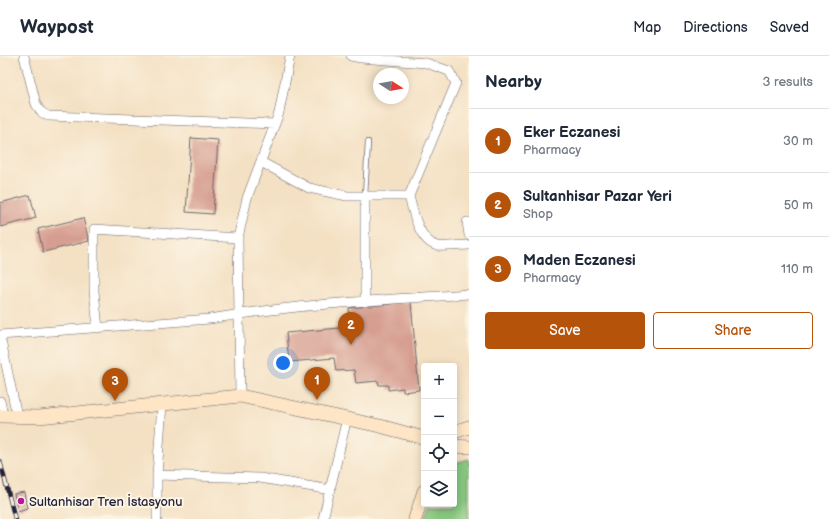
<!DOCTYPE html>
<html lang="en">
<head>
<meta charset="utf-8">
<style>
  :root { --surface:#fff; --page:#f6f6f7; --text:#1f2937; --muted:#747a83; --line:#e0e1e3; --accent:#b45309 }
  body { margin:0; font-family:"Balsamiq Sans",sans-serif; background:var(--page); color:var(--text) }
  .controls { position:absolute; right:12px; bottom:12px; display:grid; overflow:hidden; border-radius:4px; box-shadow:0 2px 10px #0003 }
  .controls button { width:36px; height:36px; display:grid; place-items:center; padding:0; border:0; border-bottom:1px solid var(--line); background:var(--surface); color:var(--text); font:20px sans-serif }
  .compass { position:absolute; left:373px; top:12px; width:36px; height:36px; border-radius:50%; background:var(--surface); box-shadow:0 2px 10px #0003; rotate:101deg }
  .you { position:absolute; left:283px; top:307px; width:14px; height:14px; margin:-10px; border:3px solid #fff; border-radius:50%; background:#1a73e8; box-shadow:0 0 0 6px #1a73e833 }
  .badge { display:grid; place-items:center; width:26px; height:26px; border-radius:50%; background:var(--accent); color:#fff; font-size:13px; font-weight:700 }
  .pin { position:absolute; translate:-50% -33px; filter:drop-shadow(0 1px 2px #0008) }
  .pin::after { content:''; position:absolute; top:21px; width:14px; height:12px; background:inherit; clip-path:polygon(0 0,100% 0,50% 100%) }
  .list { margin:0; padding:0; list-style:none }
  h2 { display:flex; justify-content:space-between; align-items:center; height:52px; margin:0; padding:0 16px; font-size:17px }
  h2 small { font-size:13px; font-weight:400; color:var(--muted) }
  .list li { display:grid; grid-template-columns:26px 1fr auto; gap:12px; align-items:center; box-sizing:border-box; height:64px; padding:0 16px; border-top:1px solid var(--line) }
  .list b { display:block; font-size:15px; white-space:nowrap }
  .list p { margin:0; font-size:13px; white-space:nowrap; color:var(--muted) }
  .list em { font-size:13px; font-style:normal; color:var(--muted) }
  .actions { display:flex; gap:8px; padding:12px 16px }
  .actions a { flex:1; padding:9px 0; border:1px solid var(--accent); border-radius:4px; text-align:center; font-size:14px; color:var(--accent) }
  .actions .main { background:var(--accent); color:#fff }
  .icon { flex:none; width:22px; height:22px; fill:none; stroke:currentColor; stroke-width:2; stroke-linecap:round; stroke-linejoin:round }
  .map { position:relative; flex:none; width:469px; height:463px; overflow:hidden }
  header { display:flex; align-items:center; gap:24px; box-sizing:border-box; height:56px; padding:0 20px; background:var(--surface); border-bottom:1px solid var(--line) }
  header strong { font-size:19px }
  nav { display:flex; gap:22px; margin-inline-start:auto; font-size:14px }
  main { display:flex }
  aside { flex:1; background:var(--surface) }
  .map>svg:first-child { display:block }
  .green { fill:#87c77f; stroke:#54745d }
  .building { fill:#d69e91 }
  .lines { fill:none; stroke-linecap:round; stroke-linejoin:round }
  .lane-casing { stroke:#6c656b; stroke-width:6 }
  .street-casing { stroke:#6c656b; stroke-width:10 }
  .secondary-casing { stroke:#6c656b; stroke-width:14 }
  .lane { stroke:#fff; stroke-width:4.5 }
  .street { stroke:#fff; stroke-width:9 }
  .secondary { stroke:#fde5c5; stroke-width:13 }
  .rail-casing { stroke:#22223b; stroke-width:4.5 }
  .rail { stroke:#fcf5e5; stroke-width:3; stroke-dasharray:9; stroke-linecap:butt }
  .poi-dot { fill:#b5179e; stroke:#fcf5e5; stroke-width:1.5 }
  .labels { text-anchor:middle; stroke-width:4; stroke-linejoin:round; paint-order:stroke }
  .poi-label { font-size:13px; fill:#22223b; stroke:#fcf5e5; text-anchor:start }
</style>
</head>
<body>
<header>
<strong>Waypost</strong>
<nav><a>Map</a><a>Directions</a><a>Saved</a></nav>
</header>
<main>
<div class="map">
<svg width="469" height="463" viewBox="0 0 469 463">
  <rect width="100%" height="100%" fill="#fcf5e5"/>
  <filter id="ink" filterUnits="userSpaceOnUse"><feTurbulence type="fractalNoise" baseFrequency=".025" numOctaves="2"/><feDisplacementMap in="SourceGraphic" scale="8" xChannelSelector="R" yChannelSelector="G"/><feConvolveMatrix kernelMatrix="1 2 1 2 8 2 1 2 1" color-interpolation-filters="sRGB"/></filter>
  <filter id="wash" filterUnits="userSpaceOnUse"><feTurbulence type="fractalNoise" baseFrequency=".012" numOctaves="4" result="noise"/><feDisplacementMap in="SourceGraphic" scale="16" xChannelSelector="R" yChannelSelector="G"/><feGaussianBlur stdDeviation="0.9" result="paint"/><feColorMatrix in="noise" values="0 0 0 0 0 0 0 0 0 0 0 0 0 0 0 0 0 1.4 0 .05"/><feComposite in="paint" operator="in"/></filter>
  <g filter="url(#wash)">
    <rect width="100%" height="100%" fill="#f4e1c4"/>
    <path class="green" d="M469 403V463H430L425 462 430 448H454V407Z"/>
    <g id="blocks">
      <path class="building" d="M191 82 218 84 213 158 186 156Z
        M30 139 36 162 0 171V147Z
        M83 162 89 185 43 196 38 173Z
        M411 246 419 334 403 336V332L388 334V329H379L378 325 356 327 354 314 336 315 334 302 289 306 286 277 350 271 349 252Z
        M24 436 27 452 18 455 14 438Z"/>
    </g>
  </g>
  <g filter="url(#ink)">
    <use href="#blocks" fill-opacity="0" stroke="#6c656b" stroke-width="1"/>
    <g class="lines">
      <g class="lane-casing">
        <path id="lane" d="M365 140 368 86"/>
      </g>
      <g class="street-casing">
        <path id="street" d="M24 0 36 48 41 56 48 60 275 68
          M351 0 361 2 426 7 449 15 456 27 409 140C413 156 419 185 437 190 444 191 462 189 469 189
          M261 106 309 132 347 140H409
          M365 140V246
          M469 166H467L469 179
          M98 272 94 235V173L238 182
          M0 279 210 263C295 248 383 244 469 238
          M0 280 17 360
          M240 340 238 182 247 142 279 57 290 0
          M0 345 3 359
          M157 419 260 422 331 434
          M157 463V419L162 348
          M323 463 347 362"/>
      </g>
      <g class="secondary-casing">
        <path id="secondary" d="M0 360 39 361 240 340 380 370 424 382
          M454 376 469 371
          M454 390 469 391
          M415 463 424 435"/>
      </g>
      <use href="#lane" class="lane"/>
      <use href="#street" class="street"/>
      <use href="#secondary" class="secondary"/>
      <g class="rail-casing">
        <path id="rail" d="M0 405 15 463"/>
      </g>
      <use href="#rail" class="rail"/>
    </g>
  </g>
  <circle class="poi-dot" cx="21" cy="445" r="4"/>
  <g class="labels">
    <g class="poi-label">
      <text x="29" y="450">Sultanhisar Tren İstasyonu</text>
    </g>
  </g>
</svg>
<div class="controls">
<button>+</button>
<button>−</button>
<button><svg class="icon" aria-label="locate" viewBox="0 0 24 24"><circle cx="12" cy="12" r="6"/><path d="M12 2v4M12 18v4M2 12h4M18 12h4"/></svg></button>
<button><svg class="icon" aria-label="layers" viewBox="0 0 24 24"><path d="M12 4l9 5-9 5-9-5zM3 14l9 5 9-5"/></svg></button>
</div>
<svg class="compass" viewBox="-18 -18 36 36"><path d="M0-13l5 13h-10z" fill="#e53935"/><path d="M0 13l5-13h-10z" fill="#747a83"/></svg>
<div class="you"></div>
<div class="pin badge" style="left:317px;top:344px">1</div>
<div class="pin badge" style="left:351px;top:289px">2</div>
<div class="pin badge" style="left:115px;top:345px">3</div>
</div>
<aside>
<h2>Nearby<small>3 results</small></h2>
<ul class="list">
<li><span class="badge">1</span><div><b>Eker Eczanesi</b><p>Pharmacy</p></div><em>30 m</em></li>
<li><span class="badge">2</span><div><b>Sultanhisar Pazar Yeri</b><p>Shop</p></div><em>50 m</em></li>
<li><span class="badge">3</span><div><b>Maden Eczanesi</b><p>Pharmacy</p></div><em>110 m</em></li>
</ul>
<div class="actions"><a class="main">Save</a><a>Share</a></div>
</aside>
</main>
</body>
</html>
